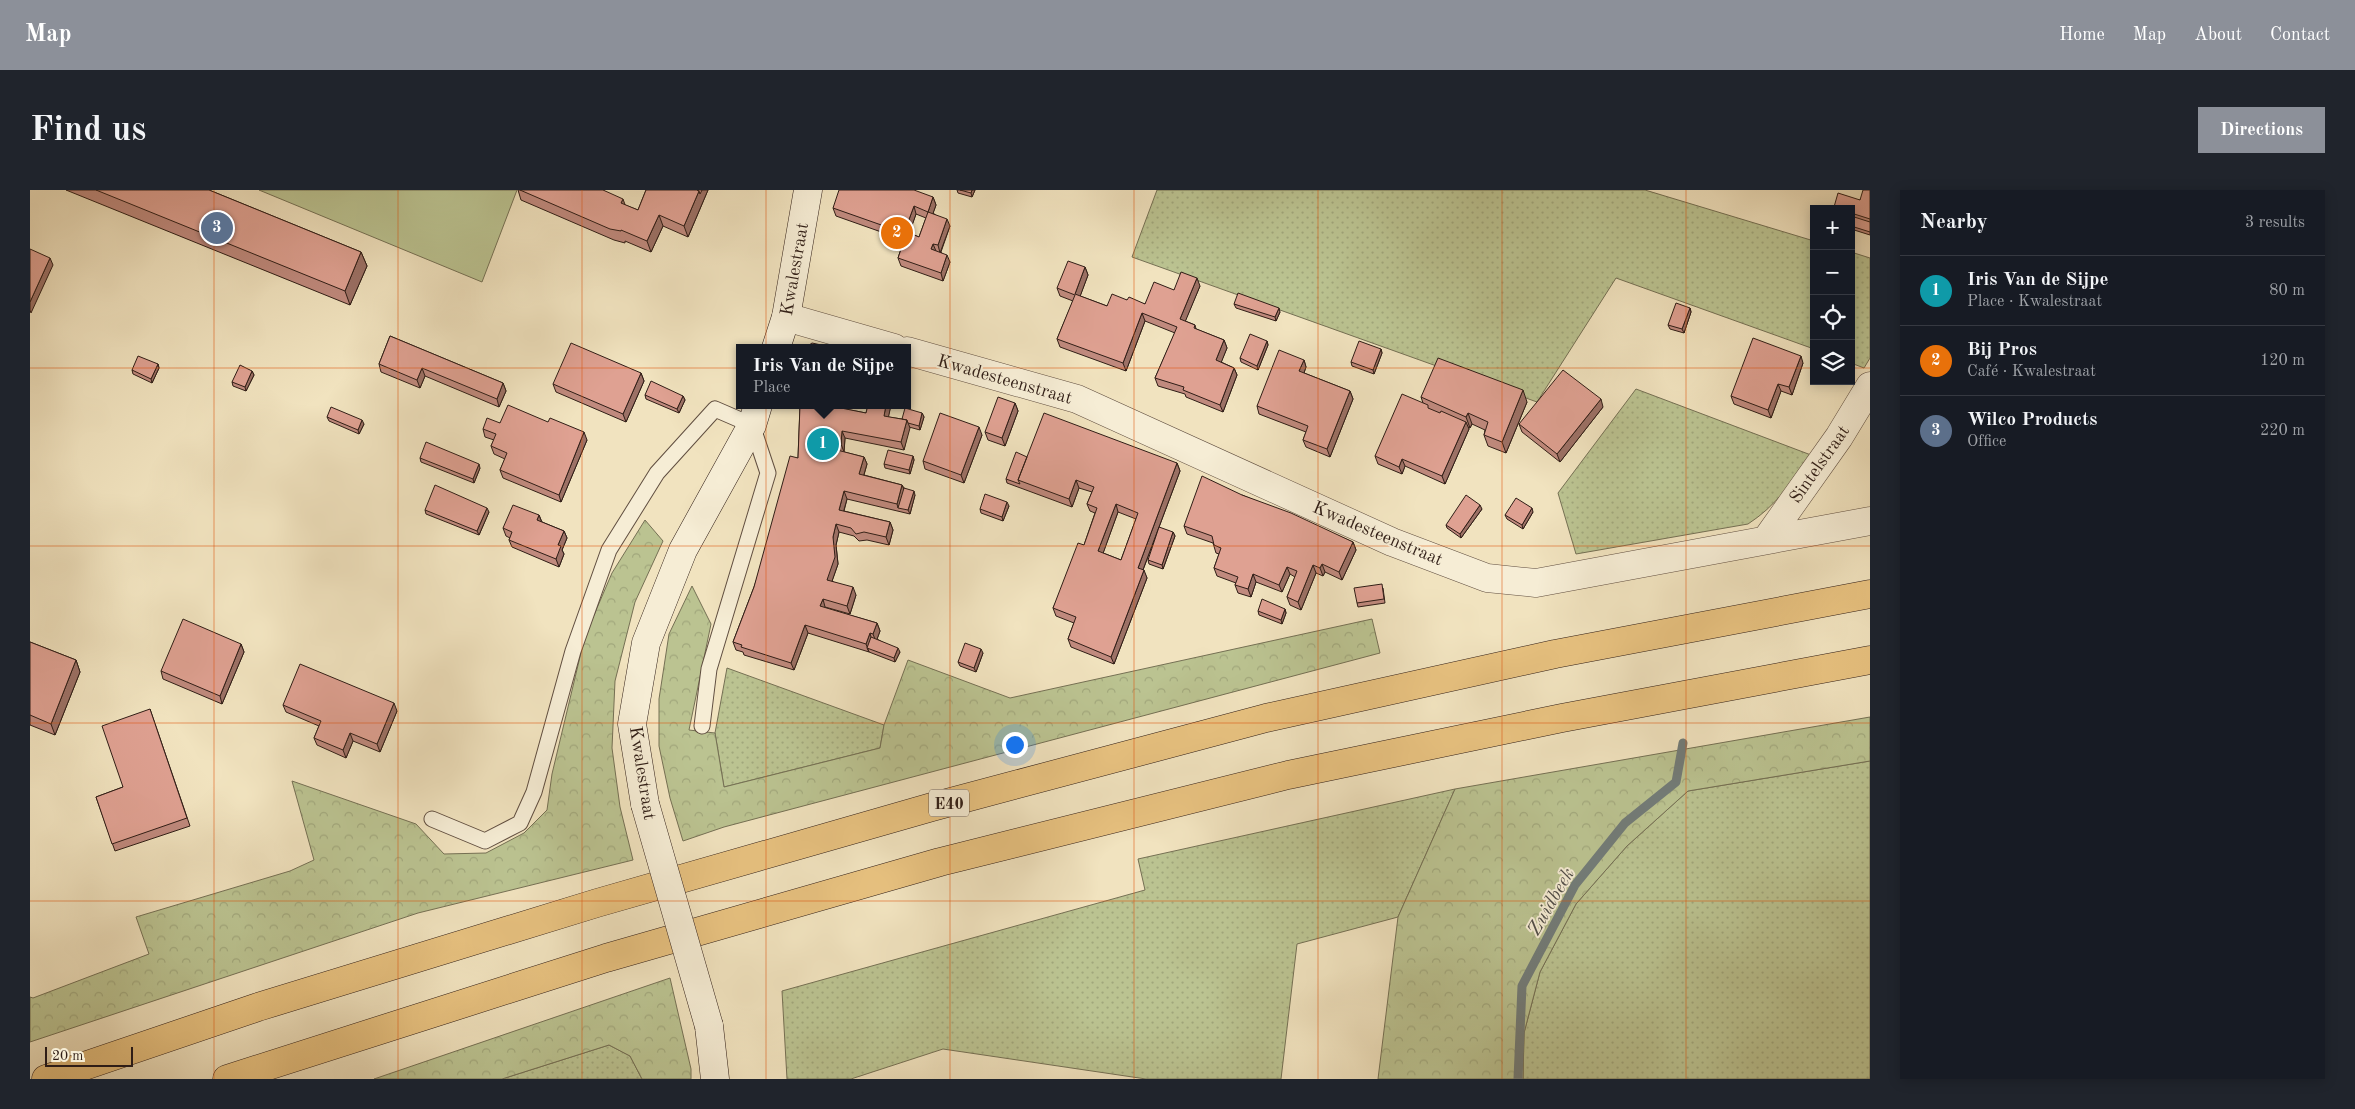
<!DOCTYPE html>
<html lang="en">
<head>
<meta charset="utf-8">
<style>
  :root { --surface:#171b24; --page:#20242c; --text:#f1f3f6; --muted:#9ea1a6; --line:#363941; --accent:#8c9099 }
  body { margin:0; font-family:"Old Standard TT",serif; background:var(--page); color:var(--text) }
  .controls { position:absolute; right:15px; top:15px; display:grid; overflow:hidden; border-radius:0px; box-shadow:0 2px 12px #0003 }
  .controls button { width:45px; height:45px; display:grid; place-items:center; padding:0; border:0; border-bottom:1px solid var(--line); background:var(--surface); color:var(--text); font:25px sans-serif }
  .scale { position:absolute; left:15px; bottom:12px; width:88px; box-sizing:border-box; padding-left:5px; border:2px solid #2f1d16; border-top:0; font-size:14px; line-height:18px; white-space:nowrap; color:#2f1d16; -webkit-text-stroke:4px #f6edd5; paint-order:stroke }
  .you { position:absolute; left:984px; top:554px; width:18px; height:18px; margin:-12px; border:4px solid #fff; border-radius:50%; background:#1a73e8; box-shadow:0 0 0 8px #1a73e833 }
  .badge { display:grid; place-items:center; width:32px; height:32px; border-radius:50%; background:var(--accent); color:#fff; font-size:16px; font-weight:700 }
  .pin { position:absolute; translate:-50% -50%; border:2px solid #fff; box-shadow:0 1px 5px #0006 }
  .popup { position:absolute; left:706px; top:154px; width:175px; height:65px; box-sizing:border-box; display:grid; place-content:center; border-radius:0px; background:var(--surface); filter:drop-shadow(0 1px 4px #0005); font-size:16px; white-space:nowrap; color:var(--muted) }
  .popup b { font-size:19px; color:var(--text) }
  .popup::after { content:''; position:absolute; left:50%; top:100%; margin-left:-10px; border:10px solid transparent; border-top-color:var(--surface) }
  .list { margin:0; padding:0; list-style:none }
  h2 { display:flex; justify-content:space-between; align-items:center; height:65px; margin:0; padding:0 20px; font-size:21px }
  h2 small { font-size:16px; font-weight:400; color:var(--muted) }
  .list li { display:grid; grid-template-columns:32px 1fr auto; gap:15px; align-items:center; box-sizing:border-box; height:70px; padding:0 20px; border-top:1px solid var(--line) }
  .list b { display:block; font-size:19px; white-space:nowrap }
  .list p { margin:0; font-size:16px; white-space:nowrap; color:var(--muted) }
  .list em { font-size:16px; font-style:normal; color:var(--muted) }
  .icon { flex:none; width:28px; height:28px; fill:none; stroke:currentColor; stroke-width:2; stroke-linecap:round; stroke-linejoin:round }
  .map { position:relative; flex:none; width:1840px; height:889px; overflow:hidden; border-radius:0px }
  header { display:flex; align-items:center; gap:30px; box-sizing:border-box; height:70px; padding:0 25px; background:var(--accent); color:#fff }
  header strong { font-size:24px }
  nav { display:flex; gap:28px; margin-inline-start:auto; font-size:18px }
  .intro { display:flex; align-items:center; justify-content:space-between; box-sizing:border-box; height:120px; padding:0 30px }
  h1 { margin:0; font-size:35px }
  .button { padding:12px 22px; border-radius:0px; background:var(--accent); color:#fff; font-size:18px; font-weight:700 }
  main { display:flex; gap:30px; padding:0 30px }
  aside { flex:1; background:var(--surface); border-radius:0px; box-shadow:0 2px 12px #0003 }
  .map>svg:first-child { display:block }
  .grass { fill:url(#grass-dots); stroke:#757054 }
  .forest { fill:url(#forest-crowns); stroke:#757054 }
  .pitch { fill:#bbc391; stroke:#757054 }
  .lines { fill:none; stroke-linecap:round; stroke-linejoin:round }
  .stream { stroke:#727c79; stroke-width:9 }
  .lane-casing { stroke:#604e40; stroke-width:17 }
  .street-casing { stroke:#604e40; stroke-width:29 }
  .secondary-casing { stroke:#2f1d16; stroke-width:29 }
  .highway-casing { stroke:#2f1d16; stroke-width:29 }
  .lane { stroke:#f6edd5; stroke-width:15 }
  .street { stroke:#f6edd5; stroke-width:28 }
  .secondary { stroke:#f6edd5; stroke-width:28 }
  .highway { stroke:#e8c280; stroke-width:28 }
  .secondary-bridge-casing { stroke:#2f1d16; stroke-width:29; stroke-linecap:butt }
  .secondary-bridge { stroke:#f6edd5; stroke-width:28 }
  .wall { fill:#c08a7e; stroke:#2f1d16; fill-rule:evenodd }
  .shaded-wall { fill:#9c7166; stroke:#2f1d16 }
  .building { fill:#dfa192; stroke:#2f1d16; fill-rule:evenodd }
  .grid { fill:none; stroke:#df560c; stroke-width:1; stroke-opacity:0.55 }
  .labels { text-anchor:middle; stroke-width:4; stroke-linejoin:round; paint-order:stroke }
  .shield { fill:#f6edd5; stroke:#6b5b4f; stroke-width:1 }
  .shield-label { font-size:16px; font-weight:bold; fill:#2f1d16 }
  .street-label { font-size:18px; fill:#2f1d16; stroke:#f6edd5 }
  .water-label { font-size:19px; font-style:italic; fill:#504d48; stroke:#f6edd5 }
</style>
</head>
<body>
<header>
<strong>Map</strong>
<nav><a>Home</a><a>Map</a><a>About</a><a>Contact</a></nav>
</header>
<div class="intro"><h1>Find us</h1><a class="button">Directions</a></div>
<main>
<div class="map">
<svg width="1840" height="889" viewBox="0 0 1840 889">
  <defs>
    <pattern id="grass-dots" width="8" height="8" patternUnits="userSpaceOnUse" patternTransform="scale(1.25)"><rect width="8" height="8" fill="#bbc391"/><path d="M2 2h.1M6 6h.1" fill="none" stroke="#a1a77c" stroke-width="1.8" stroke-linecap="round"/></pattern>
    <pattern id="forest-crowns" width="20" height="18" patternUnits="userSpaceOnUse" patternTransform="scale(1.25)"><rect width="20" height="18" fill="#bbc391"/><path d="M2 6a3 3 0 1 1 6 0M12 15a3 3 0 1 1 6 0" fill="none" stroke="#a1a77c"/></pattern>
  </defs>
  <rect width="100%" height="100%" fill="#f1e3bf"/>
  <filter id="stains"><feTurbulence type="fractalNoise" baseFrequency=".004" numOctaves="4"/><feColorMatrix values="0 0 0 0 .2 0 0 0 0 .09 0 0 0 0 .02 0 0 0 .5 -.17"/></filter>
  <radialGradient id="worn" r=".72"><stop offset=".6" stop-color="#630" stop-opacity="0"/><stop offset="1" stop-color="#630" stop-opacity=".3"/></radialGradient>
  <path class="grass" d="M1127 0H1615L1784 51V159L1586 88 1507 212 1102 67Z
    M1821 62 1840 68V168L1834 178 1821 173Z
    M1606 199 1781 265C1762 292 1746 316 1718 334L1546 364 1528 303Z
    M697 478 854 535 850 558 694 597 685 543Z
    M1840 571V889H1493L1494 843 1510 782 1546 714 1597 656 1658 601Z
    M1425 599 1368 727 1267 754 1251 889H1116L913 859 821 889H757L752 801 1115 700 1108 669Z
    M579 855 600 866 612 889H472Z"/>
  <path class="forest" d="M615 330 633 351 605 412 585 491 582 558 590 617 603 670 388 723 0 852V807L3 808 119 764 106 727 260 681 284 670 262 591 386 634 414 664 456 663 494 643 517 620 522 584 555 446 582 383Z
    M662 396 681 434 659 540 685 543 694 597 850 558 854 535 878 470 980 508 1342 429 1350 463 694 637 653 651 640 608 629 556V509L639 444Z
    M1840 527V571L1658 601 1597 656 1546 714 1510 782 1494 843 1493 889H1348L1368 727 1425 599Z
    M640 788 661 879V889H612L600 866 579 855 472 889H344Z"/>
  <path class="pitch" d="M229 0H487L452 92Z"/>
  <g class="lines">
    <path class="stream" d="M1488 889 1492 796 1545 695 1595 633 1646 592 1653 553"/>
    <g class="lane-casing">
      <path id="lane" d="M402 629 455 651 490 633 504 602 543 461 579 360 627 283 685 219 722 235 738 283 679 479 672 536"/>
    </g>
    <g class="street-casing">
      <path id="street" d="M756 127 864 158
        M877 161 1047 209 1362 352 1457 388 1506 393 1840 331
        M1736 350 1809 247 1840 196"/>
    </g>
    <g class="secondary-casing">
      <path id="secondary" d="M746 158 756 127 778 0
        M615 614 602 534 616 453 653 360 722 235 728 215
        M679 836 685 889"/>
    </g>
    <g class="highway-casing">
      <path id="highway" d="M16 889 228 817 567 713 902 617 1236 528 1525 464 1840 404
        M197 889 576 768 910 672 1258 585 1532 528 1840 470"/>
    </g>
    <use href="#lane" class="lane"/>
    <use href="#street" class="street"/>
    <use href="#secondary" class="secondary"/>
    <use href="#highway" class="highway"/>
    <g class="secondary-bridge-casing">
      <path id="secondary-bridge" d="M615 614 679 836"/>
    </g>
    <use href="#secondary-bridge" class="secondary-bridge"/>
  </g>
  <path class="wall" d="M36 0H179L331 62 337 76 320 115Z
    M488 0H573L595 15 608 20 616 0H678L658 47 633 36 621 62 595 51V53L584 50 491 10Z
    M927 0H945L942 7 928 3Z
    M1840 0V45L1821 39V19H1804V17L1830 10Z
    M903 7 906 15 903 23 920 36 911 62 920 72 913 91 871 76 868 68 874 50 806 26 803 18ZM886 24 896 28 889 47 879 43Z
    M1055 77 1058 85 1050 106 1077 116 1097 110 1115 114 1144 100 1170 96 1155 131 1165 135 1166 139 1194 150 1197 158 1191 172 1204 178 1207 185 1193 222 1156 207 1155 204 1128 196 1125 188 1145 143 1115 131 1096 181 1030 157 1027 149 1043 111 1030 106 1027 98Z
    M1204 114 1250 122 1246 131 1206 118Z
    M1660 118 1661 122 1654 143 1640 139 1638 135Z
    M360 146 473 193 476 201 469 217 395 186 390 198 351 182 349 174Z
    M1237 151 1238 155 1228 180 1211 172 1210 168Z
    M1351 159 1352 163 1344 184 1322 176 1321 172Z
    M1274 170 1276 177 1274 183 1320 201 1323 209 1300 267 1276 257 1273 250 1276 242 1229 224 1227 216Z
    M1773 173 1762 205 1751 201 1741 228 1704 214 1701 206Z
    M128 174 129 178 122 193 103 184 102 180Z
    M222 181 224 185 216 201 203 196 202 192Z
    M611 183 614 191 596 232 526 202 523 194Z
    M615 205 653 206 655 210 649 223 616 209Z
    M1391 207 1497 212 1476 263 1458 256 1454 245 1455 240 1442 234 1440 238 1438 237 1439 239 1415 294 1375 276 1372 284 1348 274 1345 266 1393 213Z
    M985 213 988 221 975 256 958 250 955 242Z
    M769 215H816L815 219 836 223 838 215H861L858 227 872 229 892 223 894 227 890 240 879 237 874 260 815 248 814 262 834 267 837 274 834 285 872 295 874 298 885 305 880 324 817 309 814 321 860 332 863 340 859 355 837 350 829 351 824 346 809 342 806 355 808 374 802 391 826 405 820 424 795 417V418L847 433 850 441 847 449 870 462 865 472 839 462 778 443 764 480 714 465 713 462 706 460 703 452 724 397 768 268 770 217Z
    M1573 217 1530 272 1492 242 1489 234Z
    M297 227 334 234 329 244 299 231Z
    M470 233 557 250 531 312 473 288 470 280 475 269 464 264 461 256 464 250 455 247 453 239Z
    M952 245 934 293 895 279 893 271Z
    M883 266 884 270 880 284 855 278 854 274Z
    M997 267 1147 273 1150 281 1113 380 1117 388 1084 474 1041 457 1038 449 1044 433 1026 426 1023 418 1054 355 1065 323 1060 321 1057 314 1062 302 1049 298 1042 317 977 293 976 289ZM1088 322 1106 329 1091 370 1073 363Z
    M390 268 450 278 444 293 391 272Z
    M1212 305 1323 352 1326 360 1312 390 1295 382 1293 386 1286 383 1271 420 1260 415 1257 407 1265 387 1260 384 1252 402 1226 392 1221 407 1208 403 1205 395 1206 393 1187 386 1184 378 1189 364 1186 363 1183 353 1157 344 1154 336Z
    M979 316 973 331 951 323 950 319Z
    M1452 319 1431 348 1417 338 1416 335Z
    M395 320 459 322 449 345 396 324Z
    M1503 322 1493 339 1477 329 1475 325Z
    M509 325 512 332 534 341 537 348 532 360 534 364 529 377 482 357 479 350 480 348 476 346 473 338Z
    M1143 342 1145 346 1133 379 1119 374 1118 370Z
    M1353 398 1355 413 1328 417 1327 413Z
    M1255 419 1256 423 1252 434 1229 425 1228 421Z
    M0 452 46 470 50 482 25 545 0 535Z
    M211 454 214 462 192 514 133 489 131 481Z
    M953 463 946 482 930 476 928 472Z
    M253 515 367 521 350 562 323 551 316 568 287 555 284 548 289 536 256 522Z
    M120 519 160 636 85 661 66 607 93 597Z"/>
  <path class="shaded-wall" d="M672 0H678L658 47 654 36 669 1Z
    M942 0H945L942 7 941 3Z
    M903 7 906 15 901 29 898 22Z
    M593 9 597 20 591 13Z
    M884 16 886 24 877 50 874 43Z
    M629 25 633 36 621 62 617 51Z
    M917 29 920 36 910 63 908 55Z
    M903 54 906 61 901 59Z
    M331 62 337 76 320 115 315 101Z
    M917 65 920 72 913 91 911 83Z
    M20 68 23 75 1 123 0 120V112Z
    M1055 77 1058 85 1048 112 1045 104Z
    M1167 88 1170 96 1153 137 1150 129Z
    M1249 118 1250 122 1246 131 1245 127Z
    M1660 118 1661 122 1654 143 1652 139Z
    M1112 123 1115 131 1096 181 1093 173Z
    M1194 150 1197 158 1189 178 1186 170Z
    M1237 151 1238 155 1228 180 1227 176Z
    M1351 159 1352 163 1344 184 1343 180Z
    M1771 166 1773 173 1762 205 1759 197Z
    M1274 170 1276 177 1272 188 1269 181Z
    M128 174 129 178 122 193 121 189Z
    M392 178 395 186 390 198 387 190Z
    M1204 178 1207 185 1193 222 1190 215Z
    M222 181 224 185 216 201 215 197Z
    M611 183 614 191 596 232 593 224Z
    M473 193 476 201 469 217 467 209Z
    M1748 194 1751 201 1741 228 1738 220Z
    M1493 200 1497 212 1476 263 1472 252Z
    M1320 201 1323 209 1300 267 1297 259Z
    M653 206 655 210 649 223 647 219Z
    M1571 209 1573 217 1530 272 1527 264Z
    M985 213 988 221 975 256 972 248Z
    M811 215H816L813 226 811 218Z
    M856 215H861L857 234 854 226Z
    M892 223 894 227 890 240 889 236Z
    M1438 223 1442 234 1440 238 1436 227Z
    M332 230 334 234 329 244 328 240Z
    M877 230 880 238 874 260 871 252Z
    M1436 232 1439 239 1415 294 1412 286Z
    M949 237 952 245 934 293 931 285Z
    M812 241 815 248 814 262 811 254Z
    M554 242 557 250 531 312 529 305Z
    M883 266 884 270 880 284 879 280Z
    M834 267 837 274 832 291 829 284Z
    M1372 269 1375 276 1372 284 1369 277Z
    M1147 273 1150 281 1111 385 1108 378Z
    M449 274 450 278 444 293 443 289Z
    M1046 290 1049 298 1042 317 1039 309Z
    M872 295 875 302 868 318 867 314Z
    M814 301 817 309 812 327 809 320Z
    M884 301 885 305 880 324 878 320Z
    M977 312 979 316 973 331 972 327Z
    M1086 314 1088 322 1071 369 1068 361Z
    M1450 315 1452 319 1431 348 1430 344Z
    M457 318 459 322 449 345 447 341Z
    M1502 318 1503 322 1493 339 1492 335Z
    M509 325 512 333 507 330Z
    M860 332 863 340 859 355 856 347Z
    M806 334 809 342 806 355 808 374 800 397 797 390 803 347Z
    M534 341 537 348 532 360 534 364 529 377 526 369 528 355Z
    M1143 342 1145 346 1133 379 1132 375Z
    M1323 352 1326 360 1312 390 1309 382Z
    M1292 374 1295 382 1293 386 1290 378Z
    M1283 375 1286 383 1271 420 1268 412Z
    M1257 377 1260 384 1252 402 1249 395Z
    M1114 380 1117 388 1084 474 1081 467Z
    M1223 384 1226 392 1221 407 1218 399Z
    M823 397 826 405 820 424 817 416Z
    M793 409 795 417 793 424 790 416Z
    M1255 419 1256 423 1252 434 1251 430Z
    M847 433 850 441 846 452 843 444Z
    M775 435 778 443 764 480 761 473Z
    M840 443 842 451 837 458 839 462 836 454Z
    M211 454 214 462 192 514 190 506Z
    M868 458 870 462 865 472 864 468Z
    M951 459 953 463 946 482 944 478Z
    M46 470 50 482 25 545 21 534Z
    M364 513 367 521 350 562 347 554Z
    M320 543 323 551 316 568 313 560Z"/>
  <path class="building" d="M66 0H179L331 62 315 101Z
    M490 0H573L593 9 591 13 608 20 616 0H667L669 1 654 36 629 25 617 51 591 40V41L580 39Z
    M667 0H672L670 4 669 1Z
    M809 0H884L903 7 898 22 884 16 874 43 803 18Z
    M930 0H942L941 3Z
    M1833 0H1840V29L1821 23V19H1808L1804 17 1808 3 1830 10Z
    M898 22 917 29 908 55 903 54 901 59 917 65 911 83 868 68 877 42 889 47Z
    M1821 26 1840 32V42L1821 36Z
    M0 59 20 68 0 112Z
    M1038 71 1055 77 1045 104 1077 116 1082 104 1097 110 1099 107 1115 114 1124 92 1144 100 1151 82 1167 88 1150 129 1165 135 1164 138 1194 150 1186 170 1204 178 1190 215 1153 200 1154 197 1125 188 1147 137 1112 123 1093 173 1027 149 1045 105 1027 98Z
    M1208 103 1249 118 1245 127 1204 114Z
    M1646 113 1660 118 1652 139 1638 135Z
    M1220 144 1237 151 1227 176 1210 168Z
    M360 146 473 193 467 209 392 178 387 190 349 174Z
    M1723 148 1771 166 1759 197 1748 194 1738 220 1701 206Z
    M1329 151 1351 159 1343 180 1321 172Z
    M541 153 611 183 593 224 523 194Z
    M782 153 805 158H775Z
    M1249 160 1274 170 1269 181 1320 201 1297 259 1273 250 1278 236 1227 216Z
    M108 166 128 174 121 189 102 180Z
    M1408 168 1493 200 1472 252 1454 245 1458 232 1438 223 1436 227 1391 207Z
    M210 175 222 181 215 197 202 192Z
    M1533 180 1571 209 1527 264 1489 234Z
    M621 191 653 206 647 219 615 205Z
    M1372 204 1398 215V218L1410 223 1411 221 1436 232 1412 286 1372 269 1369 277 1345 266Z
    M968 207 985 213 972 248 955 242Z
    M478 215 518 232 520 228 554 242 529 305 470 280 477 263 461 256 466 244 453 239 457 228 470 233Z
    M770 215H811V218L836 223 838 215H856L854 226 877 230 871 252 812 241 811 254H807V260L834 267 829 284 872 295 867 314 814 301 809 320 860 332 856 347 834 342 826 344 821 338 806 334 803 347 805 367 797 390 823 397 817 416 793 409 790 416 847 433 843 444 840 443 836 454 775 435 761 473 711 457 712 455 703 452 724 397 760 266 768 268Z
    M301 217 332 230 328 240 297 227Z
    M875 218 892 223 889 236 878 233 877 230 872 229Z
    M910 223 949 237 931 285 893 271Z
    M1014 223 1147 273 1108 378 1114 380 1081 467 1038 449 1046 427 1023 418 1048 353 1054 355 1067 318 1057 314 1064 297 1046 290 1039 309 988 290ZM1086 314 1108 323 1091 370 1068 361Z
    M396 252 449 274 443 289 390 268Z
    M858 260 883 266 879 280 854 274Z
    M986 262 997 267 988 290 990 294 976 289Z
    M1172 286 1212 305 1261 323 1323 352 1309 382 1292 374 1290 378 1283 375 1268 412 1257 407 1267 381 1257 377 1249 395 1223 384 1218 399 1205 395 1208 387 1184 378 1191 358 1184 355 1182 346 1154 336Z
    M405 295 457 318 447 341 395 320Z
    M874 298 884 301 878 320 868 318Z
    M955 304 977 312 972 327 950 319Z
    M1436 305 1450 315 1430 344 1416 335Z
    M1486 308 1502 318 1492 335 1475 325Z
    M483 315 509 325 507 330 534 341 528 355 531 356 526 369 479 350 482 342 473 338Z
    M1129 337 1143 342 1132 375 1118 370Z
    M1352 394 1354 409 1327 413 1324 398Z
    M1232 409 1255 419 1251 430 1228 421Z
    M153 429 211 454 190 506 131 481Z
    M841 447 868 458 864 468 837 458Z
    M0 452 46 470 21 534 0 525Z
    M935 453 951 459 944 478 928 472Z
    M270 474 364 513 347 554 320 543 313 560 284 548 291 531 253 515Z
    M120 519 157 628 82 654 66 607 93 597 72 536Z"/>
  <path class="grid" d="M184 0V889M368 0V889M552 0V889M736 0V889M920 0V889M1104 0V889M1288 0V889M1472 0V889M1656 0V889M0 178H1784M1821 178H1840M0 356H1840M0 533H1840M0 711H1840"/>
  <g class="labels">
    <rect class="shield" x="899" y="599.5" width="40" height="27" rx="4"/>
    <g class="shield-label">
      <text x="919" y="619">E40</text>
    </g>
    <g class="street-label">
      <text transform="translate(764 79) rotate(-80)" y="6">Kwalestraat</text>
      <text transform="translate(975 189) rotate(16)" y="6">Kwadesteenstraat</text>
      <text transform="translate(1789 274) rotate(-55)" y="6">Sintelstraat</text>
      <text transform="translate(1348 343) rotate(23)" y="6">Kwadesteenstraat</text>
      <text transform="translate(613 583) rotate(81)" y="6">Kwalestraat</text>
    </g>
    <g class="water-label">
      <text transform="translate(1520 711) rotate(-60)" y="7">Zuidbeek</text>
    </g>
  </g>
  <rect width="100%" height="100%" filter="url(#stains)"/>
  <rect width="100%" height="100%" fill="url(#worn)"/>
</svg>
<div class="controls">
<button>+</button>
<button>−</button>
<button><svg class="icon" aria-label="locate" viewBox="0 0 24 24"><circle cx="12" cy="12" r="6"/><path d="M12 2v4M12 18v4M2 12h4M18 12h4"/></svg></button>
<button><svg class="icon" aria-label="layers" viewBox="0 0 24 24"><path d="M12 4l9 5-9 5-9-5zM3 14l9 5 9-5"/></svg></button>
</div>
<div class="scale">20 m</div>
<div class="you"></div>
<div class="pin badge" style="left:793px;top:254px;background:#0f9aa8">1</div>
<div class="popup"><b>Iris Van de Sijpe</b>Place</div>
<div class="pin badge" style="left:867px;top:43px;background:#e8710a">2</div>
<div class="pin badge" style="left:187px;top:38px;background:#5c6f8a">3</div>
</div>
<aside>
<h2>Nearby<small>3 results</small></h2>
<ul class="list">
<li><span class="badge" style="background:#0f9aa8">1</span><div><b>Iris Van de Sijpe</b><p>Place · Kwalestraat</p></div><em>80 m</em></li>
<li><span class="badge" style="background:#e8710a">2</span><div><b>Bij Pros</b><p>Café · Kwalestraat</p></div><em>120 m</em></li>
<li><span class="badge" style="background:#5c6f8a">3</span><div><b>Wilco Products</b><p>Office</p></div><em>220 m</em></li>
</ul>
</aside>
</main>
</body>
</html>
